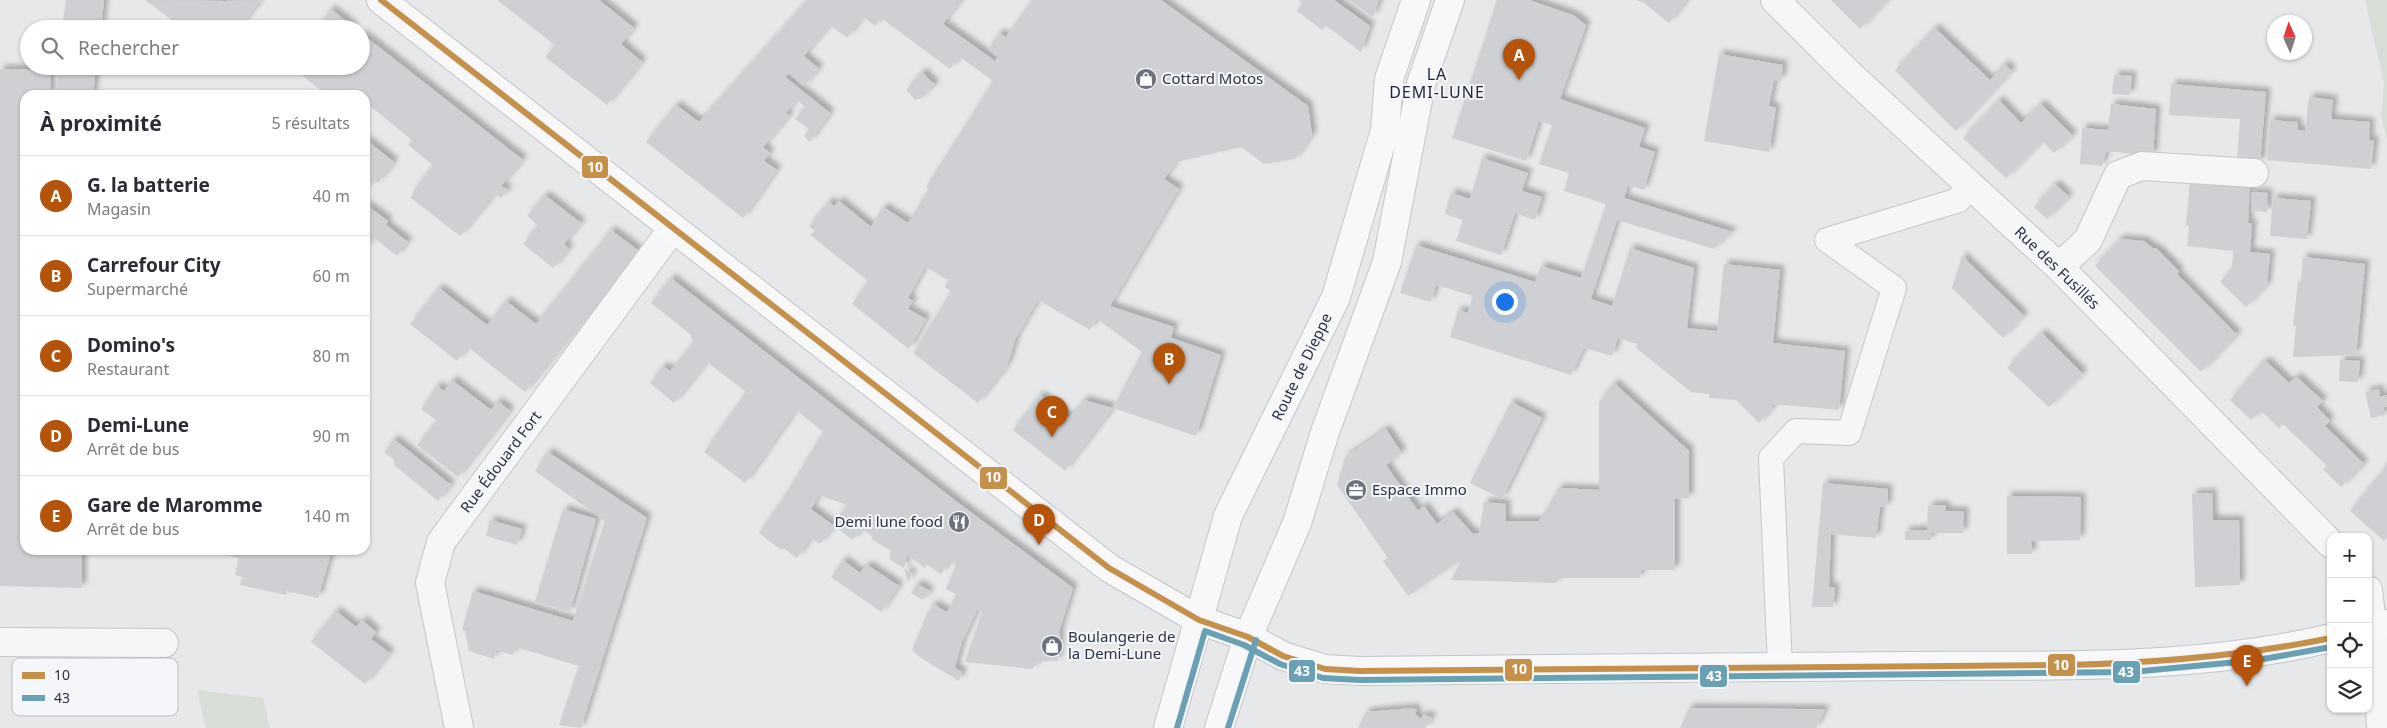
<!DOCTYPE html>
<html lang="fr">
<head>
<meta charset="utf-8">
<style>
  :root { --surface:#fff; --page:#f7f7f7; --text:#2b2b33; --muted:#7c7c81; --line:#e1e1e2; --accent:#b45309 }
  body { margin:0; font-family:"Noto Sans",sans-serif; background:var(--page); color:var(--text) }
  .controls { position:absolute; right:15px; bottom:15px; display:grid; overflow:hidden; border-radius:10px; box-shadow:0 1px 4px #0004 }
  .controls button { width:45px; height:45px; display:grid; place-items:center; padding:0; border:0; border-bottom:1px solid var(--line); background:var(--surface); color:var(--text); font:25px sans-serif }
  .compass { position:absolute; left:2267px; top:15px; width:45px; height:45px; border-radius:50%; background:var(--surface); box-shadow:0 1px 4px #0004; rotate:357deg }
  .you { position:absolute; left:1504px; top:301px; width:18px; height:18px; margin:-12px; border:4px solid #fff; border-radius:50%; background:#1a73e8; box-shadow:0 0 0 8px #1a73e833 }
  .badge { display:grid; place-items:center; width:32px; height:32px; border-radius:50%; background:var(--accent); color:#fff; font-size:16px; font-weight:700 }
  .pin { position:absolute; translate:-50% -41px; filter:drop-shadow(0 1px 2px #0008) }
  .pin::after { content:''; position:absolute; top:26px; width:18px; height:15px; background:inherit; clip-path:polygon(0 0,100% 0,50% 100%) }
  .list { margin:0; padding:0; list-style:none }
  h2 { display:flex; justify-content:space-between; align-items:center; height:65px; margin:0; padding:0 20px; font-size:21px }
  h2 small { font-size:16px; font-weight:400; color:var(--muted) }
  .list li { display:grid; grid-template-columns:32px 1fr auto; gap:15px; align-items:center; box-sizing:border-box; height:80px; padding:0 20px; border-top:1px solid var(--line) }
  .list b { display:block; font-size:19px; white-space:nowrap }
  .list p { margin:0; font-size:16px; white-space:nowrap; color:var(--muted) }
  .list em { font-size:16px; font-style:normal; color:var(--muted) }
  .icon { flex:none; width:28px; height:28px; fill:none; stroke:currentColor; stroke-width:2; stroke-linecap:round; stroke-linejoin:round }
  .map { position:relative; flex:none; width:2387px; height:728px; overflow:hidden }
  .search { position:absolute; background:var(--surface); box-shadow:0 1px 4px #0004; left:20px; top:20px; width:350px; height:55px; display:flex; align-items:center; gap:12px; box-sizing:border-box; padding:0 18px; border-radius:28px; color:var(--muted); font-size:19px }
  .panel { position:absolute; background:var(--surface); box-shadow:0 1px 4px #0004; left:20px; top:90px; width:350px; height:465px; border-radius:15px }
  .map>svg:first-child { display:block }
  .green { fill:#d6ded6 }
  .building { fill:#ced0d3; filter:url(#shadow) }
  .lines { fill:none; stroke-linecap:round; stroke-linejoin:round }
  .lane-casing { stroke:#c4c6c8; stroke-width:26 }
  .street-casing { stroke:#c4c6c8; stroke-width:30 }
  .secondary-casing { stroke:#c4c6c8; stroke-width:30 }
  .primary-casing { stroke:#c2c5c8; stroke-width:30 }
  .lane { stroke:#f5f6f7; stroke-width:24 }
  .street { stroke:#f5f6f7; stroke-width:28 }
  .secondary { stroke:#f8f8f8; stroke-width:28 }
  .primary { stroke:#f8f8f8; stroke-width:28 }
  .bus-1-casing { stroke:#f4f6f9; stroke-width:10 }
  .bus-2-casing { stroke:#f4f6f9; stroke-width:10 }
  .bus-1 { stroke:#c5904a; stroke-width:6 }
  .bus-2 { stroke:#6aa0b3; stroke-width:6 }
  .labels { text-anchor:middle; stroke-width:4; stroke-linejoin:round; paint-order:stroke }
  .poi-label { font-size:15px; fill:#2b3445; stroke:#f4f6f9; text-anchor:start }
  .street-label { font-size:15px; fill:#2b3445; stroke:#f4f6f9 }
  .neighbourhood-label { font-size:16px; letter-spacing:1px; fill:#1d2536; stroke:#f4f6f9 }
  .key { fill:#f4f6f9; stroke:#b8bcc3; stroke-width:1 }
  .key-label { font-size:14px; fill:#2b3445 }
  .line-badge { stroke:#f4f6f9; stroke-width:2 }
  .badge-label { font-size:14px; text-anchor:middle; font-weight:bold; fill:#fff }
</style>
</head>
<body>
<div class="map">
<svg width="2387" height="728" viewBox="0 0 2387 728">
  <defs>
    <filter id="shadow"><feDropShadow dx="4.5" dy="-4.5" stdDeviation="2.5" flood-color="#0004"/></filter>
  </defs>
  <rect width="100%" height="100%" fill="#e6e8ea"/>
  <path class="green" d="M2365 0H2387V140L2381 117 2384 83Z
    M197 690 263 698 270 728H206Z"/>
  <path class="building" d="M66 0H104L101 29H62Z
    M145 0 225 1 261 0 239 29H172L168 26 173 21Z
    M497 0H599L634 28 621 44 642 62 607 105 545 57 555 45Z
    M808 0H961L943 24 995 61 998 57 988 49 999 33 1006 37 1032 0H1161L1308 106 1312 135 1295 159 1264 164 1241 147 1176 162 1164 179 1179 189 1110 306 1174 327 1171 338 1221 355 1196 436 1113 408 1142 352 1097 319 1090 330 1038 300 1016 338 1007 366 978 403 913 353 951 292 945 287 948 280 925 267 908 298 913 301 908 309 926 319 909 349 852 304 868 281 810 235 815 231 809 226 829 201 834 206 839 201 871 227 883 207 908 223 929 189 926 187 993 81 960 57 950 69 881 18 875 26 863 17 847 38 830 25 804 56 819 69 804 86 789 73 785 77 830 113 810 142 804 136 809 129 795 119 805 107 797 100 786 113 789 116 763 147 770 153 764 161 777 170 743 218 646 142 676 105 699 122Z
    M1299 0H1334L1370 26 1361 52 1326 26 1322 30 1297 11 1302 3Z
    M1349 0H1379L1373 17Z
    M1497 0H1529L1573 15 1586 25 1560 99 1645 128 1639 147 1655 152 1644 190 1628 185 1624 198 1733 232 1714 249 1617 220 1591 299 1612 306 1630 248 1694 268 1687 328 1717 331 1724 264 1780 270 1773 343 1845 351 1839 410 1773 404 1772 409 1759 423 1736 400 1709 398V394L1691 392 1636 348 1637 344 1618 338 1612 356 1584 348 1571 375 1450 337 1458 310 1468 313 1473 296 1436 285 1431 302 1400 293 1416 245 1535 282 1541 266 1581 278 1606 204 1564 191 1569 173 1539 164 1552 125 1539 121 1526 161 1452 138Z
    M1636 0H1687L1669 23 1644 3Z
    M1831 0H1888L1860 29Z
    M331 9 356 29H317Z
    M1935 28 1990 80 2005 64 2012 71 1956 131 1895 70Z
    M361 33 523 160 501 186 508 190 501 198 495 194 460 236 411 198 414 190 433 165 408 145 412 140 365 102V95H355L348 89 344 95H327L290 66H361Z
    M29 38V58L24 55 22 48Z
    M1719 54 1783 65 1781 81 1774 80 1769 106 1776 108 1769 152 1704 141Z
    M58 66H96L93 95H57Z
    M0 69 50 70 51 95H25V550H82V588L0 586Z
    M922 72 935 85 921 98 915 100 906 90Z
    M2114 75 2132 76 2130 95 2112 94Z
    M2171 84 2266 92 2260 163 2237 160 2240 119 2169 115Z
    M2309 97 2333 100 2331 119 2370 122 2369 140H2374L2371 169 2267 160 2270 120 2298 122 2297 130 2305 131Z
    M1999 100 2021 123 2041 104 2073 136 2054 153 2042 141 2006 178 1963 138Z
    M2111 104 2156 109 2153 156 2106 151 2102 166 2080 164 2082 128 2108 130Z
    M365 139 394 162 378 183 373 180 365 191Z
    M1482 158 1528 173 1522 191 1542 197 1535 220 1515 213 1501 255 1456 241 1463 220 1445 214 1451 193 1470 199Z
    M2190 180 2250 185 2248 223 2252 224 2250 252 2270 254 2267 285 2246 307 2220 282 2232 269 2233 251 2187 246 2189 226H2186Z
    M2055 184 2069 197 2047 219 2034 207Z
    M2251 192 2268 193 2267 212 2251 211Z
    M545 195 581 223 564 244 569 249 553 268 523 244 538 225 527 216Z
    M2273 198 2311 201 2307 239 2270 236Z
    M365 204 388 221 386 225 408 242 397 256 374 238 365 249Z
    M611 230 639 251 525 392 468 347 457 361 410 324 439 288 487 325 506 301 536 324Z
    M2120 239 2144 241 2154 249 2156 248 2179 271 2177 274 2237 335 2201 372 2095 266Z
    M1962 256 2024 316 2003 338 1952 288Z
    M2303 257 2365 264 2356 355 2293 357 2296 326H2293L2298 282H2301Z
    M671 278 957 502 1073 588 1060 628 1058 661H1039L1032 669 965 662 982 612 977 610 962 642 955 668 962 672 959 681 921 658 912 650 926 616 933 604 947 612 956 594 946 589 956 565 950 560 941 574 927 565 925 568 907 555 904 568 912 574 908 583 904 568 889 559 891 551 871 539 873 537 862 529 853 540 833 525 847 505 819 495 811 509 834 526 820 544 811 538 797 558 783 548 781 550 759 533 787 492 823 432 796 410 745 483 704 452 746 392 707 362 674 403 650 383 663 366 670 371 693 344 691 335 651 303Z
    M2042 333 2083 374 2049 407 2007 368Z
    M2340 360 2360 361 2358 382 2339 381Z
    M2266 361 2289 383 2297 377 2323 401 2317 407 2330 421 2325 426 2364 464 2341 487 2323 469 2327 466 2283 424 2279 428 2261 411 2251 420 2230 400 2260 365Z
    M452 380 491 410 498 401 510 411 458 477 417 445 437 421 421 409 437 386 444 391Z
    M1614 383 1689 451V498L1675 499V570H1641L1640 578H1558L1556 583 1451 580 1460 563 1459 561 1408 596 1383 561 1388 558 1337 485 1345 457 1386 429 1402 453 1386 465 1418 511 1424 506 1437 524 1453 512 1473 534 1479 533 1484 502 1506 504V521H1539L1559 488 1599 490V402Z
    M2379 389 2380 397 2387 395V407H2383L2385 415 2371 418 2365 392Z
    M1040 395 1069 418 1084 400 1113 408 1065 471 1013 430Z
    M1511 402 1542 418 1502 499 1470 483Z
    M394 439 451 485 438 501 393 464 395 461 384 452Z
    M548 452 647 518 581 728 559 725 579 666 516 647 513 655 496 650 494 659 469 651 465 631 462 630 473 591 573 621 605 521 535 471Z
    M2387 461V537L2384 541 2350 511 2383 471Z
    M1823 483 1888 489 1887 507H1880L1876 538 1831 534 1829 587H1835L1833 607H1812Z
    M2212 493 2213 520H2239L2240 585 2195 587 2192 494Z
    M2007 496 2081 497 2080 540 2031 541 2032 554H2007Z
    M1945 505 1946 511H1964L1963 533H1931V540H1905V531L1927 530 1928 506Z
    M563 509 596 519 570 612 535 602Z
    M490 520 522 529 517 545 486 536Z
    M207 550H263L283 555 284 550H332L318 598 286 591V595L240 585 242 577 235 575 239 558Z
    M843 560 860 573 867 565 899 586 881 612 831 577Z
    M917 584 930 591 923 600 911 593Z
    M336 611 356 627 362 620 376 632 371 639 390 653 365 684 311 642Z
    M1413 708 1417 710 1415 714 1421 719 1424 714 1432 718 1425 728H1358L1366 712Z
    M1689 708 1799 709H1825L1816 728H1680Z"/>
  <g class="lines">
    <g class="lane-casing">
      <path id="lane" d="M1780 667 1771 458 1796 431 1849 433 1894 288 1827 240 1959 200 1968 183"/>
    </g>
    <g class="street-casing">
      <path id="street" d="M1775 0 1847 72 2059 267 2331 544
        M2059 267 2088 240 2118 175 2142 166 2254 173
        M2368 590 2379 684 2381 728
        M0 642 164 643
        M459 728 430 583 441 542 673 228"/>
    </g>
    <g class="secondary-casing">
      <path id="secondary" d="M1168 728 1228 516 1336 297 1385 130 1389 79 1416 0
        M1219 728 1248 637 1297 523 1325 432 1387 262 1421 84 1450 0"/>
    </g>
    <g class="primary-casing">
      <path id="primary" d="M381 0 1109 568 1199 620 1248 637 1283 656 1325 669 1360 671C1542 669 1725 667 1907 666 2048 665 2193 671 2331 638
        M2368 629 2387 624"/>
    </g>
    <use href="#lane" class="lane"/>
    <use href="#street" class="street"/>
    <use href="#secondary" class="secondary"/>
    <use href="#primary" class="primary"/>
    <g class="bus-1-casing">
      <path id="bus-1" d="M381 0 1109 568 1199 620 1248 637 1283 656 1325 669 1360 671 2067 665C2156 663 2243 656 2331 638"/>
    </g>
    <g class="bus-2-casing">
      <path id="bus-2" d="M1177 728 1205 631 1244 645 1280 664 1323 678 1360 680 2132 672 2258 660 2331 647
        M1228 728 1256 640"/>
    </g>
    <use href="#bus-1" class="bus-1"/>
    <use href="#bus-2" class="bus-2"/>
  </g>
  <defs>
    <g id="shop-disc" transform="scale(1.125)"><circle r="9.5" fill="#6c737f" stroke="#f4f6f9"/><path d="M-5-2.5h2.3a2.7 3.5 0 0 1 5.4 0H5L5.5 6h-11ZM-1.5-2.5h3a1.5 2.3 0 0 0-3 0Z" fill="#fff"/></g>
    <g id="office-disc" transform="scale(1.125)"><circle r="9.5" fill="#6c737f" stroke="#f4f6f9"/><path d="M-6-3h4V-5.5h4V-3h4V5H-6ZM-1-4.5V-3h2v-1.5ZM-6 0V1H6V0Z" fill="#fff"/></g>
    <g id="restaurant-disc" transform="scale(1.125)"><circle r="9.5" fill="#6c737f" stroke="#f4f6f9"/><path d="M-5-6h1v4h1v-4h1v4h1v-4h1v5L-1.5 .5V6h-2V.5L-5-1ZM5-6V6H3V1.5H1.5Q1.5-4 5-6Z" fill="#fff"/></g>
  </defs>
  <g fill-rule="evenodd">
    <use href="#shop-disc" x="1146" y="79"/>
    <use href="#office-disc" x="1356" y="490"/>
    <use href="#restaurant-disc" x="959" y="522"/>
    <use href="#shop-disc" x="1052" y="646"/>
  </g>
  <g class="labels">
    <g class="poi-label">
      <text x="1162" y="84">Cottard Motos</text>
      <text x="1372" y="495">Espace Immo</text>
      <text x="943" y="527" text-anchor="end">Demi lune food</text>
      <text x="1068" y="642">Boulangerie de<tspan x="1068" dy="17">la Demi-Lune</tspan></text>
    </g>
    <g class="street-label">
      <text transform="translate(2057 268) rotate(44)" y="5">Rue des Fusillés</text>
      <text transform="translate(1302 367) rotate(-64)" y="5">Route de Dieppe</text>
      <text transform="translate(501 462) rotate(-53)" y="5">Rue Édouard Fort</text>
    </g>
    <g class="neighbourhood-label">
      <text x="1437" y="80">LA<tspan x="1437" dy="18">DEMI-LUNE</tspan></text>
    </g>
  </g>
  <rect x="12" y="658" width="166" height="58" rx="8" class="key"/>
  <rect x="22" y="672" width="23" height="7" fill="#c5904a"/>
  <rect x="22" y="695" width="23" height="6" fill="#6aa0b3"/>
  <g class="key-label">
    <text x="54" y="680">10</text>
    <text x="54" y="703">43</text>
  </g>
  <g class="line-badge">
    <rect x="581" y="155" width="28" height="24" rx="5" fill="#c5904a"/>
    <rect x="979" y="466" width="29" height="24" rx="5" fill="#c5904a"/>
    <rect x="2047" y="653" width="29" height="24" rx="5" fill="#c5904a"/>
    <rect x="1504" y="658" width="29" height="24" rx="5" fill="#c5904a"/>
    <rect x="1288" y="659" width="28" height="24" rx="5" fill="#6aa0b3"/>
    <rect x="2112" y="660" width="29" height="24" rx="5" fill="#6aa0b3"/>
    <rect x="1699" y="664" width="29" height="24" rx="5" fill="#6aa0b3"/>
  </g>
  <g class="badge-label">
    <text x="595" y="172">10</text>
    <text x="993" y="482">10</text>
    <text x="2061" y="670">10</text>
    <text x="1519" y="674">10</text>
    <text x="1302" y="676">43</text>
    <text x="2126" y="677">43</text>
    <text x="1714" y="681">43</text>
  </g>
</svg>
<div class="controls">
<button>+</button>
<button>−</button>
<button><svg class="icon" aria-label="locate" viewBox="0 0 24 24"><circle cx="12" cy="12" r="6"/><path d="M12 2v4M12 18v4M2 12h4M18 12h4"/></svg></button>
<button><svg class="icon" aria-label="layers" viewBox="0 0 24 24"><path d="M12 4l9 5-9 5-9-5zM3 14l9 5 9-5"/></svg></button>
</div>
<svg class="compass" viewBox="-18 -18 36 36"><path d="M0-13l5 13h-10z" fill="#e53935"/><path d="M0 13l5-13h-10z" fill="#7c7c81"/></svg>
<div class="you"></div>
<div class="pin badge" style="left:1519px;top:80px">A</div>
<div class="pin badge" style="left:1169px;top:384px">B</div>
<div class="pin badge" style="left:1052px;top:437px">C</div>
<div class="pin badge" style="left:1039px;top:545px">D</div>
<div class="pin badge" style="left:2247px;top:686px">E</div>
<div class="search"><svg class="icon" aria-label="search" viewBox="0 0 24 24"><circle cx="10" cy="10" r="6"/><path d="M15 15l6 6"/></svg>Rechercher</div>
<section class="panel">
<h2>À proximité<small>5 résultats</small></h2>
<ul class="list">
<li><span class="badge">A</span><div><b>G. la batterie</b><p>Magasin</p></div><em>40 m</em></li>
<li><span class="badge">B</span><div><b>Carrefour City</b><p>Supermarché</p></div><em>60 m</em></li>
<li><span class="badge">C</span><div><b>Domino's</b><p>Restaurant</p></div><em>80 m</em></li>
<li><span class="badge">D</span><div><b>Demi-Lune</b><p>Arrêt de bus</p></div><em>90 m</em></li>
<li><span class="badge">E</span><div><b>Gare de Maromme</b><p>Arrêt de bus</p></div><em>140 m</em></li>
</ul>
</section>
</div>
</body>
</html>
